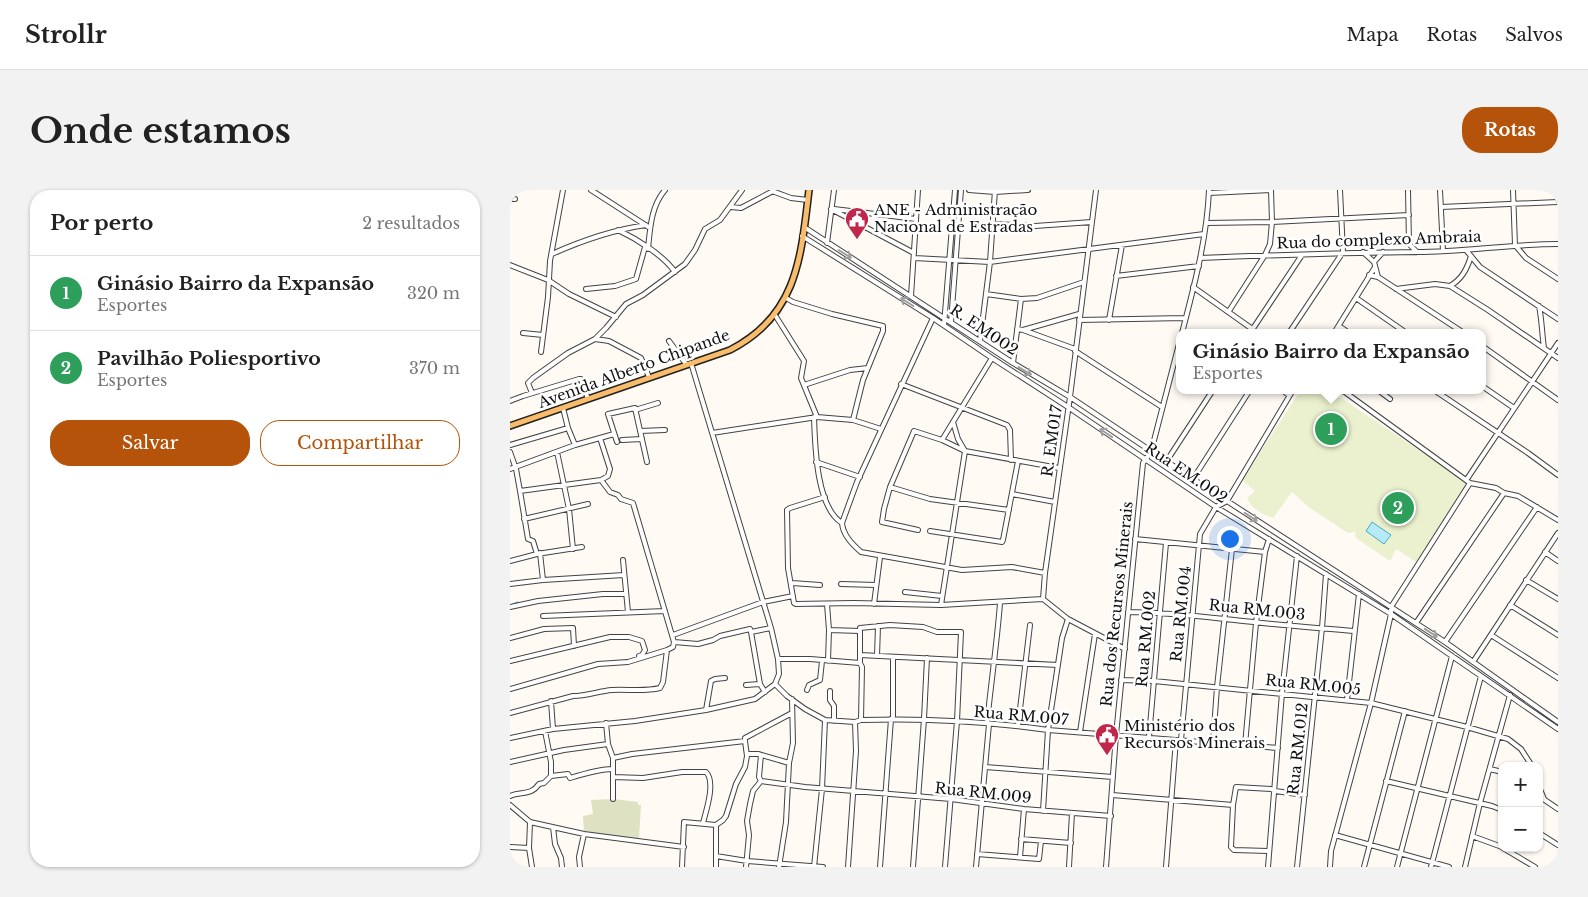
<!DOCTYPE html>
<html lang="pt">
<head>
<meta charset="utf-8">
<style>
  :root { --surface:#fff; --page:#f2f2f2; --text:#222; --muted:#767676; --line:#e0e0e0; --accent:#b45309 }
  body { margin:0; font-family:"Libre Baskerville",serif; background:var(--page); color:var(--text) }
  .controls { position:absolute; right:15px; bottom:15px; display:grid; overflow:hidden; border-radius:10px; box-shadow:0 1px 4px #0004 }
  .controls button { width:45px; height:45px; display:grid; place-items:center; padding:0; border:0; border-bottom:1px solid var(--line); background:var(--surface); color:var(--text); font:25px sans-serif }
  .you { position:absolute; left:719px; top:348px; width:18px; height:18px; margin:-12px; border:4px solid #fff; border-radius:50%; background:#1a73e8; box-shadow:0 0 0 8px #1a73e833 }
  .badge { display:grid; place-items:center; width:32px; height:32px; border-radius:50%; background:var(--accent); color:#fff; font-size:16px; font-weight:700 }
  .pin { position:absolute; translate:-50% -50%; border:2px solid #fff; box-shadow:0 1px 5px #0006 }
  .popup { position:absolute; left:666px; top:139px; width:310px; height:65px; box-sizing:border-box; display:grid; place-content:center; border-radius:10px; background:var(--surface); filter:drop-shadow(0 1px 4px #0005); font-size:16px; white-space:nowrap; color:var(--muted) }
  .popup b { font-size:19px; color:var(--text) }
  .popup::after { content:''; position:absolute; left:50%; top:100%; margin-left:-10px; border:10px solid transparent; border-top-color:var(--surface) }
  .list { margin:0; padding:0; list-style:none }
  h2 { display:flex; justify-content:space-between; align-items:center; height:65px; margin:0; padding:0 20px; font-size:21px }
  h2 small { font-size:16px; font-weight:400; color:var(--muted) }
  .list li { display:grid; grid-template-columns:32px 1fr auto; gap:15px; align-items:center; box-sizing:border-box; height:75px; padding:0 20px; border-top:1px solid var(--line) }
  .list b { display:block; font-size:19px; white-space:nowrap }
  .list p { margin:0; font-size:16px; white-space:nowrap; color:var(--muted) }
  .list em { font-size:16px; font-style:normal; color:var(--muted) }
  .actions { display:flex; gap:10px; padding:15px 20px }
  .actions a { flex:1; padding:11px 0; border:1px solid var(--accent); border-radius:20px; text-align:center; font-size:18px; color:var(--accent) }
  .actions .main { background:var(--accent); color:#fff }
  .map { position:relative; flex:none; width:1048px; height:677px; overflow:hidden; border-radius:20px }
  header { display:flex; align-items:center; gap:30px; box-sizing:border-box; height:70px; padding:0 25px; background:var(--surface); border-bottom:1px solid var(--line) }
  header strong { font-size:24px }
  nav { display:flex; gap:28px; margin-inline-start:auto; font-size:18px }
  .intro { display:flex; align-items:center; justify-content:space-between; box-sizing:border-box; height:120px; padding:0 30px }
  h1 { margin:0; font-size:35px }
  .button { padding:12px 22px; border-radius:20px; background:var(--accent); color:#fff; font-size:18px; font-weight:700 }
  main { display:flex; gap:30px; padding:0 30px }
  aside { flex:1; background:var(--surface); border-radius:20px; box-shadow:0 1px 4px #0004 }
  .map>svg:first-child { display:block }
  .cemetery { fill:#dee2c3 }
  .pitch { fill:#ebf1ce }
  .water { fill:#b7eaf6; stroke:#3eaecd }
  .lines { fill:none; stroke-linecap:round; stroke-linejoin:round }
  .stream { stroke:#3eaecd; stroke-width:1 }
  .minor-casing { stroke:#434343; stroke-width:6 }
  .major-casing { stroke:#212121; stroke-width:8 }
  .minor { stroke:#fff; stroke-width:4 }
  .major { stroke:#f8bc6a; stroke-width:5 }
  .oneway { stroke:#9f9f9f }
  .labels { text-anchor:middle; stroke-width:5; stroke-linejoin:round; paint-order:stroke }
  .poi-label { font-size:15px; fill:#101010; stroke:#fff; text-anchor:start }
  .street-label { font-size:15px; fill:#101010; stroke:#fff }
</style>
</head>
<body>
<header>
<strong>Strollr</strong>
<nav><a>Mapa</a><a>Rotas</a><a>Salvos</a></nav>
</header>
<div class="intro"><h1>Onde estamos</h1><a class="button">Rotas</a></div>
<main>
<aside>
<h2>Por perto<small>2 resultados</small></h2>
<ul class="list">
<li><span class="badge" style="background:#2e9e5b">1</span><div><b>Ginásio Bairro da Expansão</b><p>Esportes</p></div><em>320 m</em></li>
<li><span class="badge" style="background:#2e9e5b">2</span><div><b>Pavilhão Poliesportivo</b><p>Esportes</p></div><em>370 m</em></li>
</ul>
<div class="actions"><a class="main">Salvar</a><a>Compartilhar</a></div>
</aside>
<div class="map">
<svg width="1048" height="677" viewBox="0 0 1048 677">
  <rect width="100%" height="100%" fill="#fffaf3"/>
  <path class="cemetery" d="M103 609 128 612V615H131L129 649 74 643 73 626 83 624 81 610Z"/>
  <path class="pitch" d="M791 200H819L958 293 906 372 886 359 880 371 846 348 845 342 838 343 800 318 782 302 763 328C751 324 743 320 737 308L745 301 732 290Z"/>
  <path class="water" d="M862 332 881 345 874 354 856 341Z"/>
  <g class="lines">
    <path class="stream" d="M96 402H112
      M114 405 116 418
      M1 415 7 412 11 413
      M10 605H16L20 603"/>
    <g class="minor-casing">
      <path id="minor" d="M81 0 140 38
        M459 0 485 2 518 0
        M586 0 560 207 535 383 533 409 558 429 615 459
        M898 0 899 54 907 62
        M930 0 933 61
        M1003 0 1005 55 1016 68 1048 89
        M262 1 281 8 298 10
        M699 3 761 0
        M0 9H5
        M221 17 231 18 263 1
        M931 17 1048 12
        M321 19 404 63
        M324 19 406 29
        M696 33 762 32 899 25
        M484 34 525 36 582 32
        M294 37 503 173 560 207 683 289 935 452 1048 532
        M108 40C127 49 153 65 165 82
        M292 46 423 128 482 168 558 217 706 317 881 424 1048 539
        M317 53 324 0
        M138 59C140 39 141 16 155 0
        M956 60 970 77 1048 129
        M853 62 864 72
        M42 64C73 50 102 40 136 35
        M404 68 480 72 694 44
        M690 68C763 65 835 63 907 62 954 62 1001 54 1048 54
        M0 75 38 90 59 104 106 127
        M859 85 868 87 954 143
        M606 86 689 76
        M868 87 864 72 873 62
        M940 96C952 89 957 79 961 66
        M683 97 748 143
        M76 99 105 96 126 89 135 57
        M886 99 925 94 940 96 978 120 1048 168
        M476 104 511 109 527 108 574 92
        M401 106 408 0
        M276 108 283 112 322 124 373 136V141L353 190 343 230
        M846 108 895 142
        M1029 116C1032 131 1032 144 1034 158
        M719 121 755 65 760 54 762 32 761 0
        M265 125 294 171 291 188 307 227
        M569 130 675 128
        M599 130 612 55
        M441 132 451 0
        M434 135 445 0
        M829 136 839 143
        M507 139 513 140 569 124
        M513 140 565 159
        M13 143 33 145
        M672 143C684 96 697 49 699 0
        M740 143 792 65
        M779 143 833 62 830 0
        M824 143 865 77
        M85 149 99 151 131 168 139 187
        M159 151 176 174
        M470 151 480 72 485 0
        M972 156 1048 210
        M565 161 652 217
        M31 162 38 107 40 71 53 0
        M503 173 511 109
        M391 194 497 235 500 240 501 270
        M294 195 340 180 358 178
        M972 196 1004 218
        M772 200 779 205
        M832 200 960 293 986 298 994 303 1008 306 1048 330
        M868 200 880 209
        M924 200 1018 263 1048 285
        M22 203 18 193 23 188 58 163 85 149 96 138 116 114 133 105 175 74 185 60 195 39 210 30 232 0
        M0 211 13 206 69 189H71L78 209
        M53 218 58 238 65 255
        M125 220 148 213
        M304 227C305 255 306 317 332 333 333 345 342 354 351 362L452 380 502 377 535 383
        M130 241 155 240
        M202 243 307 227 343 230 371 239
        M90 248 100 279 98 286 91 290
        M112 250 132 249
        M432 250 482 168
        M107 252 98 224 125 218 137 272
        M0 255 58 238
        M0 262 6 279 10 301 91 290 100 302 108 305 111 309 123 313 164 452 163 457 157 460 118 472 88 474 0 499
        M47 262 59 319 63 359
        M306 272 350 287
        M656 272 703 200
        M0 279 65 255 104 244
        M683 289 740 200
        M957 289 1048 153
        M380 297 420 309 499 320
        M10 301 18 349 23 351 27 364 72 357
        M502 304 545 312
        M315 307 280 318 277 320 278 378 284 413 286 414 344 413 431 415 533 409
        M14 329 78 314
        M332 333 347 292 423 128
        M408 340 372 332 374 319 380 297 404 241 432 250 455 261 549 278
        M420 341 492 352 493 350 508 271
        M625 349 755 362
        M1035 362 1048 371
        M30 363 33 390
        M113 370 118 422
        M0 371 27 364
        M1016 390 1048 409
        M282 393 310 395
        M0 394 33 390 114 385
        M331 394 366 395
        M395 402 432 406
        M317 414 319 440 350 441V438L380 435 413 437 427 442H451L447 531 435 677
        M364 414 370 367
        M431 415 455 261 448 249 443 232
        M1000 415 1048 445
        M0 417 28 411 93 404H115
        M618 422C661 422 702 428 744 432 777 436 811 438 844 441
        M33 426 155 421
        M906 433 994 303
        M350 441V473L352 477 351 530
        M241 442 250 494 255 502
        M163 445 253 412 283 406
        M981 445 1048 488
        M0 448 34 439 63 438 64 456
        M164 452 188 454 203 450 210 446 240 439 241 442 261 438
        M935 452 1027 317
        M350 465 548 475
        M367 466 368 436
        M268 469H300L350 473
        M0 471 100 447H119L132 451 135 460 132 465 129 466
        M318 471 319 440
        M963 472 1048 343
        M611 490 644 491 861 513 957 537 998 549 1011 559 1022 576
        M265 494 277 506 295 519 315 530 345 532 351 530C413 528 476 531 538 540L768 558
        M236 495 250 494
        M297 500 299 495 310 490 312 471
        M320 501V510L324 516V531
        M837 510 849 404
        M41 511 43 539
        M196 520 201 491 205 489 215 488
        M0 523 63 506C77 506 89 501 102 500 118 499 134 502 150 498L153 492 157 460
        M383 529V467
        M96 533 98 554 103 568V609
        M477 533C481 493 487 453 490 413
        M508 536 520 435
        M35 541 41 572V586L58 584 60 588C73 584 90 579 103 579
        M570 542 585 444
        M639 547 656 353
        M0 548 43 539 125 531 196 520 245 509 265 494 269 484 268 469 261 438 181 173
        M671 550 690 344 706 317 717 311 783 200
        M703 553 707 497 722 359
        M735 555 746 433 755 362 759 349
        M237 564H248L279 573
        M251 565 249 587 251 591
        M103 568 122 564 235 551V548L282 523
        M0 572 54 560 98 554
        M475 577 603 587
        M980 579 992 582
        M103 587 133 588 172 582H196C206 592 196 621 193 633
        M876 591 982 616 992 620
        M1029 597 1034 609
        M602 605 723 615
        M0 606C11 601 21 606 29 594L34 593 41 586
        M1029 606 1048 619
        M0 615 20 632 74 644 174 657
        M533 621 538 540 552 448 558 429
        M43 637 45 654 51 668 52 677
        M1029 643 1048 655
        M825 645 939 677
        M962 646 992 657
        M511 649 561 653
        M0 657 19 658 20 632
        M19 658 22 677
        M993 658 1025 677
        M758 661 724 660 721 657 723 615 726 597 761 599 765 601 795 605
        M467 664 529 669 531 651
        M206 666 237 671 313 677
        M510 667 514 619
        M70 677 69 667 74 644
        M172 677 174 632 206 635
        M206 677V635L213 630 216 626 226 594 235 577 237 566 235 551
        M236 677 239 645 237 631 240 614 243 601 251 591 295 597 441 609 514 619 601 626
        M269 677 276 632 279 573 283 553 282 509
        M304 677 312 599 315 530
        M338 677 346 561 345 532
        M370 677 381 529
        M403 677 414 529 417 468
        M466 677 479 534
        M559 677 562 623
        M596 677 606 545 633 273 641 262 670 150
        M656 677 666 550
        M758 677 772 503 787 366
        M787 677 812 438 816 384
        M820 677 821 661 861 513 881 424V417L960 293
        M854 677 895 521
        M887 677 942 466
        M921 677 971 486
        M955 677 970 613 1000 505"/>
    </g>
    <g class="major-casing">
      <path id="major" d="M0 236 220 160C287 126 291 68 299 0"/>
    </g>
    <use href="#minor" class="minor"/>
    <use href="#major" class="major"/>
  </g>
  <defs><path id="oneway-shaft" d="M-6 0H5M1.5-3L5.5 0L1.5 3" fill="none" stroke-width="1.6" stroke-linecap="round" stroke-linejoin="round" transform="scale(1.25)"/></defs>
  <g class="oneway">
    <use href="#oneway-shaft" transform="translate(335 64) rotate(32)"/>
    <use href="#oneway-shaft" transform="translate(397 112) rotate(-148)"/>
    <use href="#oneway-shaft" transform="translate(515 181) rotate(31)"/>
    <use href="#oneway-shaft" transform="translate(596 243) rotate(-146)"/>
    <use href="#oneway-shaft" transform="translate(741 327) rotate(33)"/>
    <use href="#oneway-shaft" transform="translate(921 443) rotate(33)"/>
  </g>
  <defs>
    <g id="civic-pin" transform="scale(1.25)"><path d="M0 17L-7.5 6A9.5 9.5 0 1 1 7.5 6Z" fill="#c1274a" stroke="#fff"/><path d="M-.6-6.5H3V-4.5H.6V-3L4-1V1h2V6H-6V1h2V-1L-.6-3ZM-1.2 2.5V6h2.4V2.5Z" fill="#fff"/></g>
  </defs>
  <g fill-rule="evenodd">
    <use href="#civic-pin" x="347" y="29"/>
    <use href="#civic-pin" x="597" y="545"/>
  </g>
  <g class="labels">
    <g class="poi-label">
      <text x="364" y="25">ANE - Administração<tspan x="364" dy="17">Nacional de Estradas</tspan></text>
      <text x="614" y="541">Ministério dos<tspan x="614" dy="17">Recursos Minerais</tspan></text>
    </g>
    <g class="street-label">
      <text transform="translate(869 50) rotate(-2)" y="5">Rua do complexo Ambraia</text>
      <text transform="translate(474 140) rotate(34)" y="5">R. EM002</text>
      <text transform="translate(124 179) rotate(-20)" y="5">Avenida Alberto Chipande</text>
      <text transform="translate(542 251) rotate(-82)" y="5">R. EM017</text>
      <text transform="translate(676 283) rotate(34)" y="5">Rua EM.002</text>
      <text transform="translate(607 414) rotate(-84)" y="5">Rua dos Recursos Minerais</text>
      <text transform="translate(747 420) rotate(6)" y="5">Rua RM.003</text>
      <text transform="translate(671 424) rotate(-84)" y="5">Rua RM.004</text>
      <text transform="translate(636 449) rotate(-85)" y="5">Rua RM.002</text>
      <text transform="translate(803 495) rotate(6)" y="5">Rua RM.005</text>
      <text transform="translate(511 526) rotate(5)" y="5">Rua RM.007</text>
      <text transform="translate(788 559) rotate(-84)" y="5">Rua RM.012</text>
      <text transform="translate(473 603) rotate(6)" y="5">Rua RM.009</text>
    </g>
  </g>
</svg>
<div class="controls">
<button>+</button>
<button>−</button>
</div>
<div class="you"></div>
<div class="pin badge" style="left:821px;top:239px;background:#2e9e5b">1</div>
<div class="popup"><b>Ginásio Bairro da Expansão</b>Esportes</div>
<div class="pin badge" style="left:888px;top:318px;background:#2e9e5b">2</div>
</div>
</main>
</body>
</html>
